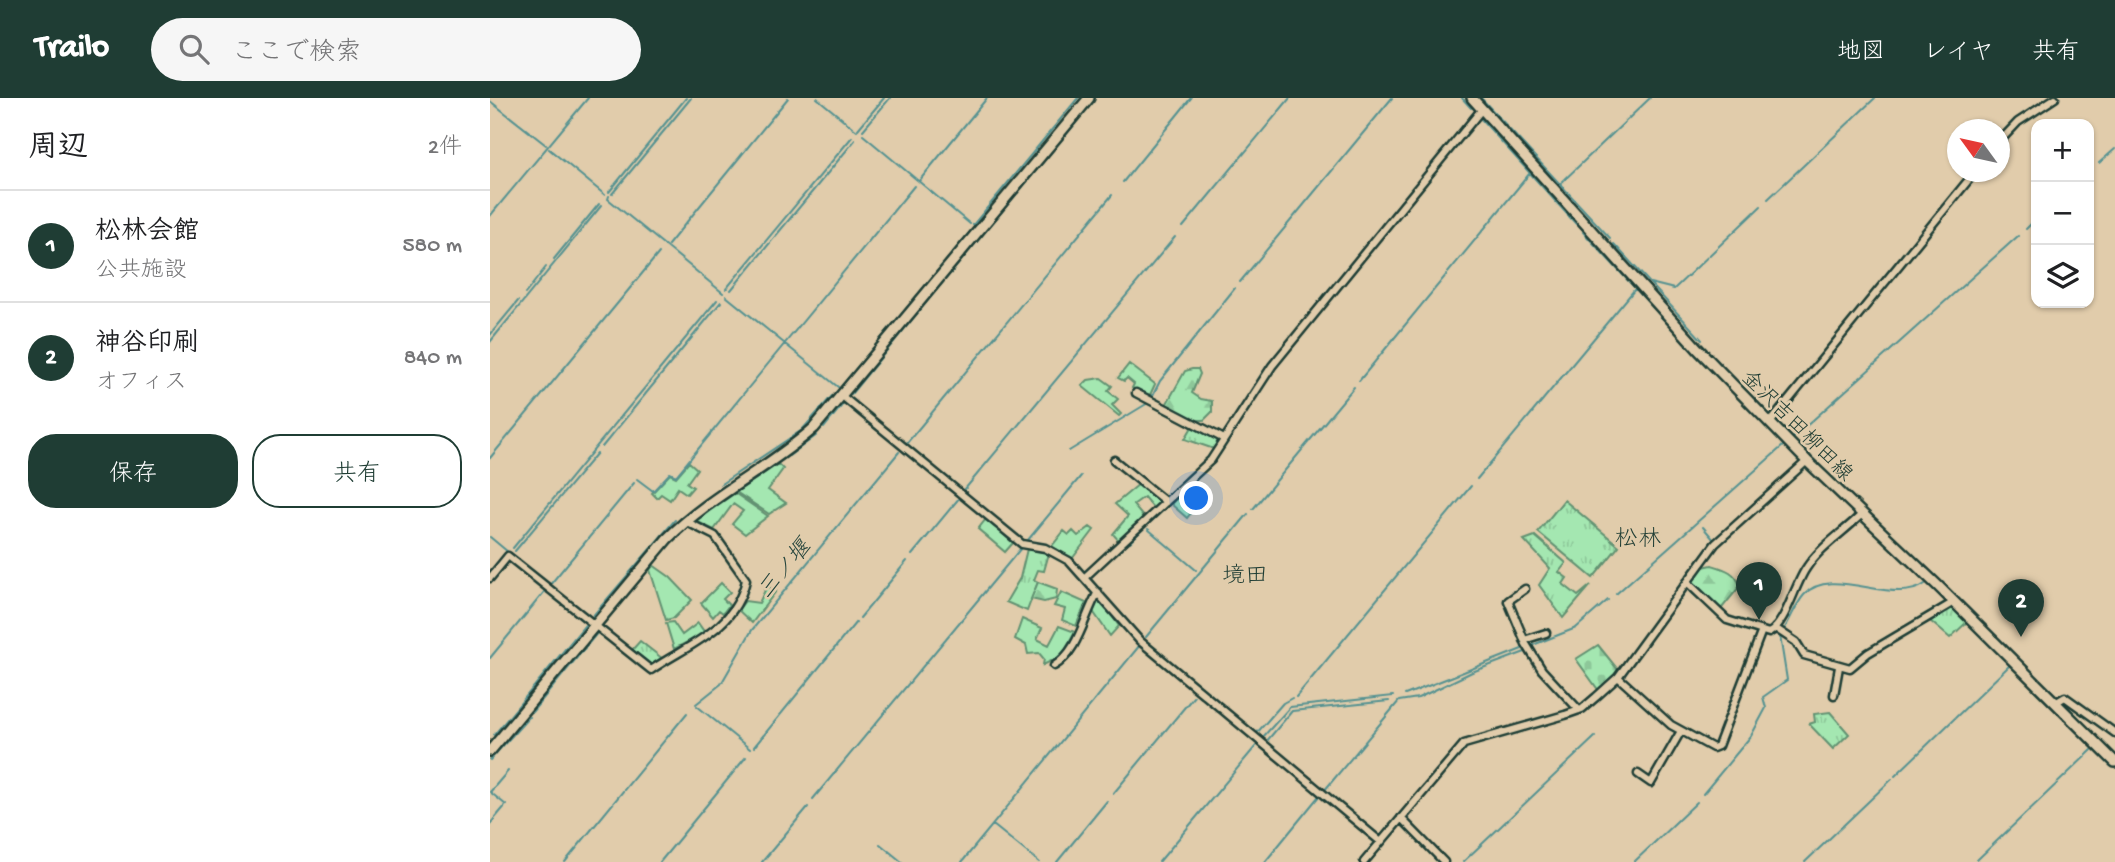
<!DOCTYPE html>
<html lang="ja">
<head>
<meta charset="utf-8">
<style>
  :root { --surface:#fff; --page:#f6f6f6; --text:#202124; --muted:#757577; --line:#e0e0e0; --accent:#1f3d34 }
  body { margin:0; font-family:"Gochi Hand","Klee One",sans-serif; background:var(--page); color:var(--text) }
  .controls { position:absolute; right:21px; top:21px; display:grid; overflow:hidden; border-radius:14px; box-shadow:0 2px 5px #0004 }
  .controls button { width:63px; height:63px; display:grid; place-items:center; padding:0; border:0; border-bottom:2px solid var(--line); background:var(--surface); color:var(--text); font:35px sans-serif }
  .compass { position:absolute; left:1457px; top:21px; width:63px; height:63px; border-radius:50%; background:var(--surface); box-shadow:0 2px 5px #0004; rotate:303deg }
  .you { position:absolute; left:707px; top:401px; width:24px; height:24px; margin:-18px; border:5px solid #fff; border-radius:50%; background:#1a73e8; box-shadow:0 0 0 10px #1a73e833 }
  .badge { display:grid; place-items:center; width:46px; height:46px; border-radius:50%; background:var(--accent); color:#fff; font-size:23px; font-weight:700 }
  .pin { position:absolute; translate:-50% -58px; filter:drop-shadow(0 2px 4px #0008) }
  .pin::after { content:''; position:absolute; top:37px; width:24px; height:21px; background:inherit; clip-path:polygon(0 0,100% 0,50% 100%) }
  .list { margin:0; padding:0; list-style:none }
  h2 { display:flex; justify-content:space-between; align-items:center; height:91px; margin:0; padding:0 28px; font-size:30px }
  h2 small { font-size:23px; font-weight:400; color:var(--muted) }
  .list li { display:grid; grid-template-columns:46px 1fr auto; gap:21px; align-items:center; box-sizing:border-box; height:112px; padding:0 28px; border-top:2px solid var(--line) }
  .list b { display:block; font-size:26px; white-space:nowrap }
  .list p { margin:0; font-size:23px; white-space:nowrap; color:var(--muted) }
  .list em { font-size:23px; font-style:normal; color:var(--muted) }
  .actions { display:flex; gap:14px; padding:21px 28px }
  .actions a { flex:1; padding:16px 0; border:2px solid var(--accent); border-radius:28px; text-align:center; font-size:24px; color:var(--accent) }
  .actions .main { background:var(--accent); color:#fff }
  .icon { flex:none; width:38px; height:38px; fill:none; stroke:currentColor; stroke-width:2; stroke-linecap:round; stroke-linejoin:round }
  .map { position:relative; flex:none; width:1625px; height:764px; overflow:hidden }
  header { display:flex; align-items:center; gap:42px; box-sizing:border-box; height:98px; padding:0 35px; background:var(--accent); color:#fff }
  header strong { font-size:33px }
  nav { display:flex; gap:38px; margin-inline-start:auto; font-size:24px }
  .search { width:490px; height:63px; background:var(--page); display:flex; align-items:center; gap:18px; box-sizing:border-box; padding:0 24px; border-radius:38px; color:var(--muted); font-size:26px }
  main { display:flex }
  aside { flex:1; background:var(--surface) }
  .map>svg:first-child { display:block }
  .grass { fill:url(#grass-tufts); stroke:#629272; stroke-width:2 }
  .forest { fill:url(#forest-firs); stroke:#629272; stroke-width:2 }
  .cemetery { fill:url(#cemetery-stones); stroke:#629272; stroke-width:2 }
  .garden { fill:#a4e7b1; stroke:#629272; stroke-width:2 }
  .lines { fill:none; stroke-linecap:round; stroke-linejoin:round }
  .stream { stroke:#559291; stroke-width:2 }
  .street-casing { stroke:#1f3d34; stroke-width:11 }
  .secondary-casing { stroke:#1f3d34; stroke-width:14 }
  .street { stroke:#e1ccab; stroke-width:6 }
  .secondary { stroke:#e1ccab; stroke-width:9 }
  .labels { text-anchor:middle; stroke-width:5; stroke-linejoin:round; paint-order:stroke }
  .street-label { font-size:21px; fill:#1f3d34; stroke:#e1ccab }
  .neighbourhood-label { font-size:23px; fill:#1f3d34; stroke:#e1ccab }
  .water-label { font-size:23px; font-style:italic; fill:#24443c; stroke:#e1ccab }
</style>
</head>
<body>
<header>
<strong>Trailo</strong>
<div class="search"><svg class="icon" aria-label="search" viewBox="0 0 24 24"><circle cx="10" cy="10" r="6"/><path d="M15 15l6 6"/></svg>ここで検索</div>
<nav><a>地図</a><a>レイヤ</a><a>共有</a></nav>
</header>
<main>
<aside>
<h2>周辺<small>2件</small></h2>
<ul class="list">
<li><span class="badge">1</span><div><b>松林会館</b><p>公共施設</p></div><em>580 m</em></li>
<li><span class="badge">2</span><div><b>神谷印刷</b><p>オフィス</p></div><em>840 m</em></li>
</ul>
<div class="actions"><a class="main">保存</a><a>共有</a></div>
</aside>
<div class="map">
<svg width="1625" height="764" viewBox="0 0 1625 764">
  <defs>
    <pattern id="grass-tufts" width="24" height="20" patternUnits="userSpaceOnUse" patternTransform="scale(1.75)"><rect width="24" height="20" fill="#a4e7b1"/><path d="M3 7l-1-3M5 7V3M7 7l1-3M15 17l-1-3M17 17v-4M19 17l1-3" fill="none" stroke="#8dc799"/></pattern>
    <pattern id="forest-firs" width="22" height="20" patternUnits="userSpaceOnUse" patternTransform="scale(1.75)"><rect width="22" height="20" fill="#a4e7b1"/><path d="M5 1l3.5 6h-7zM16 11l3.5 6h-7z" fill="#8dc799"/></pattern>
    <pattern id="cemetery-stones" width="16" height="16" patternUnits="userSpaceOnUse" patternTransform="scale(1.75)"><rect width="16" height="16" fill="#a4e7b1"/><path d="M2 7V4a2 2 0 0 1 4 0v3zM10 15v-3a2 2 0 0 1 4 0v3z" fill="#8dc799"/></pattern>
  </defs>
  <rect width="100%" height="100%" fill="#e1ccab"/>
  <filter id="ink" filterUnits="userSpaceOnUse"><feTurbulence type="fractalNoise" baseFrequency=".0143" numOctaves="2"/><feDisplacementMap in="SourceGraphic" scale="14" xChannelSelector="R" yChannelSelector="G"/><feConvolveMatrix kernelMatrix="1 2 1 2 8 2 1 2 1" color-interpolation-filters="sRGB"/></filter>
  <g filter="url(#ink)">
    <path class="grass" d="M702 329 730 341 724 351 695 341Z
      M693 394 707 407 697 420 681 406Z
      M1074 402 1129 448 1103 480 1048 434Z
      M496 421 523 445 515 454 488 431Z
      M1045 438 1076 465 1069 474 1077 480 1073 486 1088 498 1101 487 1073 520 1049 487 1060 470 1034 442Z
      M537 451 559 455 554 473 548 472 544 482 548 484 537 513 516 504 530 480Z
      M1461 508 1478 523 1460 540 1439 522Z
      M150 543 173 561 160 567 142 552Z
      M1340 614 1359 636 1343 651 1319 626 1325 624 1324 616Z"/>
    <path class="forest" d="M702 271H708L710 276 702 295 711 301 722 303V314L714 322H703L676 307 695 273Z
      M1222 467C1235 471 1246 474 1250 488L1232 510 1220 511 1201 494 1202 479 1213 469Z
      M548 484 567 491 566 501 554 504 541 501Z"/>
    <path class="cemetery" d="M1108 547 1129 573 1109 593 1086 561Z"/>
    <path class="garden" d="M639 266 665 286 660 297 642 290 644 286 637 280 634 283 628 280Z
      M611 280 622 288 618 293 628 301 622 307 631 316 629 318 592 288 598 282Z
      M199 364 207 371 197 385 203 389 197 396 188 390 180 402 171 396 167 400 162 395 180 376 186 379Z
      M288 366 293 371 278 392 296 405 279 416 246 394Z
      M649 386 670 404 664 411 654 399 643 407 654 420 630 444 623 436 638 418 625 406Z
      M243 394 278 418 255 436 242 426 253 413 243 406 224 432 204 422Z
      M600 429 604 432 582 461 562 448 574 433 579 437 583 433 588 438Z
      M163 467 180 479 202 502 184 520 176 522 160 472Z
      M231 485 240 494 233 501 239 507 233 515 229 512 223 519 211 505Z
      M277 488 286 493 262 525 248 512 255 503 269 505Z
      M571 494 596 505 586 528 572 522 575 511 564 508Z
      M609 500 629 528 620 538 602 512Z
      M532 521 552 530 547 541 559 547 569 528 585 534 572 558 553 567 554 561 549 555 538 556 536 547 525 541Z
      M183 524 192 537 208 525 215 535 184 551 176 525Z"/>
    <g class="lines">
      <path class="stream" d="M327 0 367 33
        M972 0 981 10
        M991 0 1016 27
        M0 3 56 47
        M991 21 1086 126
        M368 31 394 0
        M373 32 400 0
        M1020 32 1120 140
        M373 37 480 126
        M575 38 605 0
        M59 51 115 97
        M963 53 987 22
        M1609 65 1625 51
        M1599 74 1602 71
        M429 83 497 0
        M633 84 701 0
        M1070 86 1160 0
        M119 94 196 0
        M919 95 981 20
        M122 96 201 0
        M119 98 118 101 233 195
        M1278 101 1385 0
        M0 118 98 0
        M904 124 959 57
        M483 127 588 0
        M693 129 800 0
        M1536 131 1546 121
        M1093 134 1194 243
        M1124 146 1212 242
        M178 147 298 0
        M879 154 902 127
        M64 161 109 106
        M460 176 567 47
        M750 184 902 0
        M1160 185 1184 191 1271 108
        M236 191 362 39
        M241 192 365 42
        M35 196 56 169
        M236 198 348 289
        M808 230 914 100
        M0 237 28 203
        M0 244 111 108
        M869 283 1040 75
        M351 289 480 134
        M361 296 457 179
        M662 299 670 283 745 190
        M334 330 354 305
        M1303 340 1528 138
        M416 346 622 97
        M112 349 231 204
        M579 353 658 305
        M299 358 327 337
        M0 360 169 155
        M715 372 720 367
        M147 381 163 393 180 375 186 378 424 88
        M987 381 1145 191
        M231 386 312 332 342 298
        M475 391 685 139
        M763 411 864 289
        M1213 429 1224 442 1309 366
        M658 431 706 472
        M0 439 18 454
        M538 442 591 378
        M640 444 668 416
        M23 450 227 202
        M25 453 107 355
        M422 457 470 399
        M59 488 144 385
        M1126 496 1294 347
        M101 520 185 422
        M370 520 417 463
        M1295 530C1301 520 1306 506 1314 497 1341 466 1404 509 1435 486
        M656 539 758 416
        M1043 547 1086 530 1118 502
        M0 560 55 493
        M915 597 1032 551
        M806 599 981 388
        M206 606 231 586 262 532 409 354
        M207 608 260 651
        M42 614 108 534
        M766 636 793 605 802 600
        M4 637 95 527
        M773 639 800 609 903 598
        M776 644 802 613 899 603
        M264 649 366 524
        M0 662 39 619
        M1405 678 1520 567
        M834 693 909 603 928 600 982 574 1035 554
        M623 696 704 598
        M1213 696 1261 638 1276 610 1273 599 1297 582 1290 538
        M323 701 531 450
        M0 726 16 707 0 694 18 673
        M503 727 549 764
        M390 746 412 764
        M1487 762 1602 652
        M75 764 197 615
        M170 764 256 659
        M272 764 318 709
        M472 764 650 547
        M567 764 617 703
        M669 764 766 648
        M775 764 829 698
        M973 764 1105 639
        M1144 764 1207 704
        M1315 764 1402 681"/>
      <g class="street-casing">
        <path id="street" d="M1510 43 1528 24 1565 0
          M646 295 734 341
          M352 298 532 446 555 450 579 463 650 543 891 744
          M1280 325 1485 74
          M624 362 676 404
          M0 480 18 458 161 572C199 546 245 532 256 482L225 438 195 423
          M594 480 721 362 782 268 992 11
          M1197 484 1237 522 1279 535C1296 526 1305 485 1317 469 1331 448 1354 434 1372 416
          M1035 491 1018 503 1036 546 1052 572 1089 612
          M1285 530 1306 544 1314 557 1360 570 1378 555 1464 504
          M1034 542 1056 535
          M564 568C589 553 594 518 608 494
          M1128 579 1181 627 1223 650 1228 648 1271 535
          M1344 597 1349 569
          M1565 605 1575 599 1625 635
          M1148 676 1161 685 1191 633
          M911 720 954 764
          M874 764 974 646 1075 617 1092 611 1106 599 1128 579 1225 446 1317 363"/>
      </g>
      <g class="secondary-casing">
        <path id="secondary" d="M982 0 1208 251 1317 363 1447 487 1625 664
          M0 653 177 441C221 397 278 371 324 330L599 0"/>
      </g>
      <use href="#street" class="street"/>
      <use href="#secondary" class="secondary"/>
    </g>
  </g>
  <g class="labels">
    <g class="street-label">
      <text transform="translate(1308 327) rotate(45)" y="7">金沢吉田柳田線</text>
    </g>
    <g class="neighbourhood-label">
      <text x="1148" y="447">松林</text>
      <text x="755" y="484">境田</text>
    </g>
    <g class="water-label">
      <text transform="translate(293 470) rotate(-50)" y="8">三ノ堰</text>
    </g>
  </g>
</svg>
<div class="controls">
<button>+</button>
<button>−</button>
<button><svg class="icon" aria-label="layers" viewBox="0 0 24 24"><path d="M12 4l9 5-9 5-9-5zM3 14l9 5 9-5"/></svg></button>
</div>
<svg class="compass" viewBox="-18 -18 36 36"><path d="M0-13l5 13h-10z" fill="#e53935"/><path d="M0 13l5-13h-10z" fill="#757577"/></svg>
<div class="you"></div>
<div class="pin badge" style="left:1269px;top:522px">1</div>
<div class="pin badge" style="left:1531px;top:539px">2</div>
</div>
</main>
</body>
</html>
